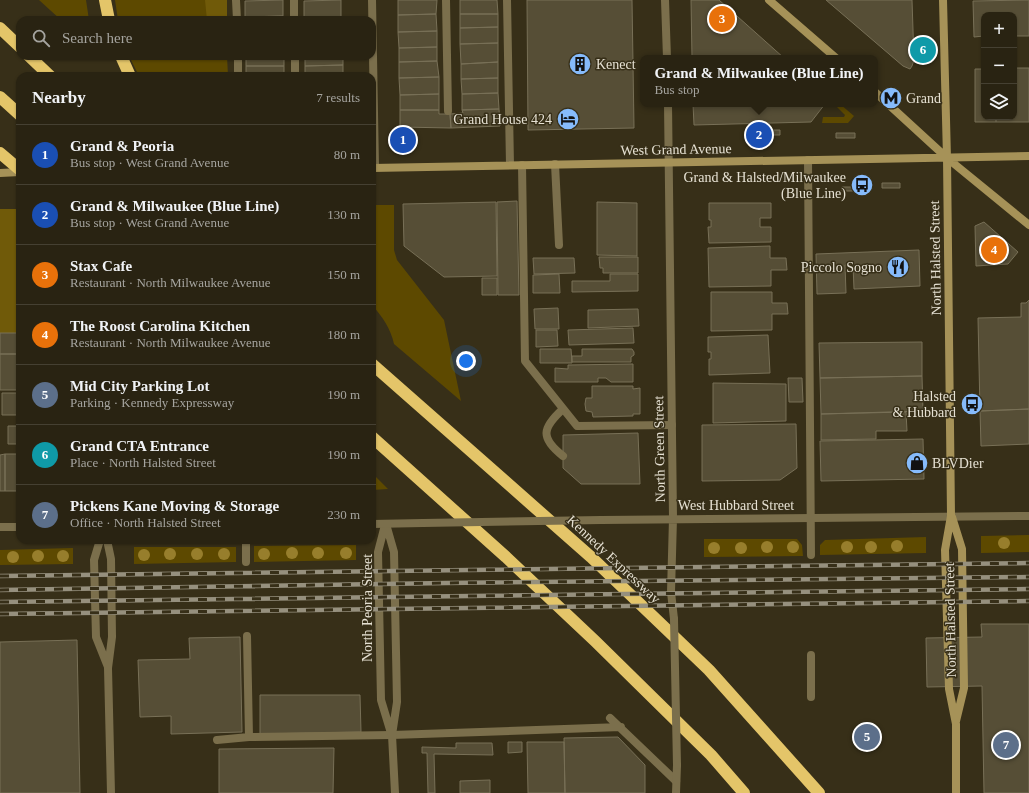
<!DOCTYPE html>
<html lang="en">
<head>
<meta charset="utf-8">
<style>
  :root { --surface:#292312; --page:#352f20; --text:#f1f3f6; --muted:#a5a49f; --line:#454032; --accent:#86bbfb }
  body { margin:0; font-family:Georgia,serif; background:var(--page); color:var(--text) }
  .controls { position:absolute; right:12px; top:12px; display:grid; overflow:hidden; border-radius:8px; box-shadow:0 1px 3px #0004 }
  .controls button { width:36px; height:36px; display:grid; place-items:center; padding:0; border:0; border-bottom:1px solid var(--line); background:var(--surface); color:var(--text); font:20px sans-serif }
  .you { position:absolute; left:466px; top:361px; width:14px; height:14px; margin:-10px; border:3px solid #fff; border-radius:50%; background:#1a73e8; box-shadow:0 0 0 6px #1a73e833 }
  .badge { display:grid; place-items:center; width:26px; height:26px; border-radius:50%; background:var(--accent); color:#fff; font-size:13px; font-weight:700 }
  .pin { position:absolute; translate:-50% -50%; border:2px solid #fff; box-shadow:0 1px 4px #0006 }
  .popup { position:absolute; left:640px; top:55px; width:238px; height:52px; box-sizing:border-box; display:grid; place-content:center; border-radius:8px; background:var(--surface); filter:drop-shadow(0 1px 3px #0005); font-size:13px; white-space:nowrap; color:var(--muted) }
  .popup b { font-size:15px; color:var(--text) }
  .popup::after { content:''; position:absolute; left:50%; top:100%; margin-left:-8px; border:8px solid transparent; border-top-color:var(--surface) }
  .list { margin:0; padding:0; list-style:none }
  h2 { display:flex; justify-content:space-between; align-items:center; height:52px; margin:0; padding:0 16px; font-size:17px }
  h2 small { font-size:13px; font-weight:400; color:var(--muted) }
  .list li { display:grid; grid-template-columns:26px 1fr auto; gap:12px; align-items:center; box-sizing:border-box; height:60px; padding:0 16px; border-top:1px solid var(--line) }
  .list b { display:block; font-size:15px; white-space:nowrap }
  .list p { margin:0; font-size:13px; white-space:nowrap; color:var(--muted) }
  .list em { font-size:13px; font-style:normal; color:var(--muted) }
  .icon { flex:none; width:22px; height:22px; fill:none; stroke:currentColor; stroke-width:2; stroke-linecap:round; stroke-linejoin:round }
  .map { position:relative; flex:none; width:1029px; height:793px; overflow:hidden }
  .search { position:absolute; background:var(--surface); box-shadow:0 1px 3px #0004; left:16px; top:16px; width:360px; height:44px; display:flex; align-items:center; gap:10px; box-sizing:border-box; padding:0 14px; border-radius:12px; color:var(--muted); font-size:15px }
  .panel { position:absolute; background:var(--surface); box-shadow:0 1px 3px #0004; left:16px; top:72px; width:360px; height:472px; border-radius:12px }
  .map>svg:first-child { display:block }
  .green { fill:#5d4900 }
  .forest { fill:#705a09 }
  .building { fill:#564e36; stroke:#787057 }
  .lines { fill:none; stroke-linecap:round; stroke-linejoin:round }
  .service { stroke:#7b6f4c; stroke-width:8 }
  .minor { stroke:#7b6f4c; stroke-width:8 }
  .tertiary { stroke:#7b6f4c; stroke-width:8 }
  .secondary { stroke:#a69258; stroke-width:8 }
  .motorway { stroke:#e4c569; stroke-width:12 }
  .rail-casing { stroke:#96907e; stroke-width:4.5 }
  .rail { stroke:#372f18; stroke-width:3; stroke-dasharray:9; stroke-linecap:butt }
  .tertiary-bridge { stroke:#7b6f4c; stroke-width:8 }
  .tree { fill:#977e2c }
  .labels { text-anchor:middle; stroke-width:3; stroke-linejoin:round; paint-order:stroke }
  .poi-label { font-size:14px; fill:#e6e1d3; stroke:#372f18; text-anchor:end }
  .street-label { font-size:14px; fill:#e6e1d3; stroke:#372f18 }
</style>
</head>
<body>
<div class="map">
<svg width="1029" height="793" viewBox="0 0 1029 793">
  <rect width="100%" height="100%" fill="#372f18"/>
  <path class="green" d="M39 0H86L89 20H61Z
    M115 0H227V20H118Z
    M129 56H227L228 76H139Z
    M834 104H840L854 116 848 123H822L823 117H844L845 115Z
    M372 205H394V250L397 260 444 320 461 401 394 344C391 329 382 316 372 305Z
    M372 473 388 489 372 490Z
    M1029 535V552L981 553V536Z
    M926 537V553L820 555V545L825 540Z
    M704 539H797L802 545 803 556 704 557Z
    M356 545V560L254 562V546Z
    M134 547H236V562L134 564Z
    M73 548V564L0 565V550Z"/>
  <path class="forest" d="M205 0H227V20H207Z
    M0 209H20V333H0Z"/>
  <path class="building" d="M283 0V16L245 17V1Z
    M341 0V18L304 19V1Z
    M398 0H437L436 14 398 15Z
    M460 0H497L498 14H460Z
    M527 0H632L634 128 528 130Z
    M691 0H719L784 58H692Z
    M826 0H912L914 60 912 66 910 69 903 66Z
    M1029 0V36H1014V15H984V36L974 37 973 1Z
    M436 14 437 31 398 32V15Z
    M460 14H498V27L460 28Z
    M283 16V20H245V17Z
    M341 18V20H304V19Z
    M498 27V43L460 44V28Z
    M437 31V47L399 48 398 32Z
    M921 41H926V59H921Z
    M498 43V62L461 64 460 44Z
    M437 47V61L399 62V48Z
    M246 56H284V66H246Z
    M305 56H343V65L305 66Z
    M437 61 439 77 399 78V62Z
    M498 62V78L461 79V64Z
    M343 65V76H305V66Z
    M246 66H284V76H246Z
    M1014 68H1029V122H996V117H1014Z
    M975 69H984V117H996V122H975Z
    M439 77V94L400 95 399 78Z
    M498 78V93L462 94 461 79Z
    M498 93 499 109 462 110V94Z
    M439 94V110H400V95Z
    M693 104H825L811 122 694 125Z
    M499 109 500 126 451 128 450 114 463 113 462 110Z
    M400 110H439V114H450L451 128 400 127Z
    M768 130H780V135H768Z
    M836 133H855V138H836Z
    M882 183H900V188H882Z
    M842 187H854V191H842Z
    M517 201 519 295H498L497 202Z
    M496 202 497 276 444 277 404 246 403 204Z
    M597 202 637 203V256L597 255Z
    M709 203H771V218H760V227H771V242L709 243 708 227H711V220H709Z
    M984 222 1018 252 1008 264 976 266 975 226Z
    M770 246V258H786L787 270H771V286L709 287 708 248Z
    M919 250 920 286 854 289 853 265H845L846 293 817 294 816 254Z
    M599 257H638V273H603V268H600Z
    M533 258H574L575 273 534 274Z
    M559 274 560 293H533V275Z
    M610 274H638V291L572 292V281H610Z
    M482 278H497V295H482Z
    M711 292H772V303H787L788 314H772V330L711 331Z
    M1029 300V409L980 411 978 318 1021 317V303H1026Z
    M558 308 559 329H535L534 309Z
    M638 309 639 326 588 328V310Z
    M633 328 634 343 569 345 568 330Z
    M536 330H557L558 346 536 347Z
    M0 333H20V354H0Z
    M768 335 770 373 709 375V359H711V352H708V337Z
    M922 342V376L820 378 819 343Z
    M540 349H571L572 363H540Z
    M582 349H632L634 352V355L631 357V362H572V356H582Z
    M0 354H20V390H0Z
    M633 364V382H611L606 378H598V382H555V368L568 369V365Z
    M922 376 923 411 821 414 820 378Z
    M788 378H802L803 402H789Z
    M713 383 786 384V421L713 423Z
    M592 386H633V389L640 388V414H633V416L593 417 592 412 586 411 585 404 586 398H592Z
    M2 393H20V415H2Z
    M1029 409V444L981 446 980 411Z
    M906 412 907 431H876V439L821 440V414Z
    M796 424 797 468 780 480 702 481V425Z
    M8 426H20V444H8Z
    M638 433 640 484H581L563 468V435Z
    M923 439 924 479 821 481 820 441Z
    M5 454H20V491H5Z
    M5 454V491H0V455Z
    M981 624H1029V793H984L982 686 927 687 926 638 982 637Z
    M240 637 242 732 171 734V716L140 717 138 660 190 659 189 638Z
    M77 640 80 793H0V642Z
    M260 695H360L361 732 260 734Z
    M618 737 645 765V793H565L564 738Z
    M508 742H522V752L508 753Z
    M527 742H564L565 793H528Z
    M456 743H492L493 755 434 754 435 793H428L427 753H422V747L456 748Z
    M334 748 333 793H219V749Z
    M490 780V793H460V781Z"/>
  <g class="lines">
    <path class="service" d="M236 0 237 20
      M294 0V20
      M446 0 448 111
      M507 0 510 165
      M238 56V76
      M295 56V76
      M808 160 811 555
      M555 164 559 245
      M522 165 525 361 577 426 672 425
      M563 456C540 438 542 428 563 409
      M246 540V562
      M247 636 249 737
      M811 655V697
      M610 718 676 781
      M217 740 249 737 392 735 621 727"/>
    <path class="minor" d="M372 0 375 168
      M665 0 667 58
      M668 104 673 518
      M386 524 394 552 397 702 392 735 395 793
      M385 525 378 552 381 700 391 733
      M100 540 94 560 96 637 108 667
      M107 540 111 559 112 637 108 668 111 793"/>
    <path class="tertiary" d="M673 518 671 592 674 619
      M601 520 1029 516
      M372 524 423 523
      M0 527H20
      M676 793 677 765"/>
    <path class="secondary" d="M769 0 836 58
      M943 0 947 158 951 516 945 550 949 689 956 724V793
      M875 92 947 158 1029 225
      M372 168 1029 156
      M0 173 20 172
      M952 517 962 549 964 688 956 721"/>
    <path class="motorway" d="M105 0 109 20
      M0 28 20 47
      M29 56 50 76
      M121 56 130 76
      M0 97 20 115
      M0 153 20 170
      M372 364 591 557 709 670 819 793
      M372 437 506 557 595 641 711 755 744 793"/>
    <g class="rail-casing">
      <path id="rail" d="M0 576 1029 563
        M0 590 446 583 1029 577
        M0 602 1029 589
        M0 614 1029 601"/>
    </g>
    <use href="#rail" class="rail"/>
    <path class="tertiary-bridge" d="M423 523 601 520
      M674 619 677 765"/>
  </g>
  <g class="tree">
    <circle cx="1004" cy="543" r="6"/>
    <circle cx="897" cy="546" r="6"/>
    <circle cx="767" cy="547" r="6"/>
    <circle cx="793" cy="547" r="6"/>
    <circle cx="847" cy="547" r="6"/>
    <circle cx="871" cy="547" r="6"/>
    <circle cx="714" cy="548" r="6"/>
    <circle cx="741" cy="548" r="6"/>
    <circle cx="292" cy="553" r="6"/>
    <circle cx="318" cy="553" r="6"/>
    <circle cx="346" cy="553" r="6"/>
    <circle cx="170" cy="554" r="6"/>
    <circle cx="197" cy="554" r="6"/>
    <circle cx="224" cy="554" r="6"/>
    <circle cx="264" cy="554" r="6"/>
    <circle cx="144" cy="555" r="6"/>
    <circle cx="38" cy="556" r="6"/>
    <circle cx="63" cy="556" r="6"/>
    <circle cx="13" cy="557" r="6"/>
  </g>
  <defs>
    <g id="building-disc" transform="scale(1.15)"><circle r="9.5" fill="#86bbfb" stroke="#372f18"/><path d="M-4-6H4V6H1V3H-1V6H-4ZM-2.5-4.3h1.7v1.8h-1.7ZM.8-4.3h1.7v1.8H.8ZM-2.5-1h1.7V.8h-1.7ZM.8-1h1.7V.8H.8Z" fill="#111"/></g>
    <g id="metro-disc" transform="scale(1.15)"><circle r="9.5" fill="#86bbfb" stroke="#372f18"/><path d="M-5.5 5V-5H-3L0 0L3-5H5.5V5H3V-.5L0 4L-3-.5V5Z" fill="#111"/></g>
    <g id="hotel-disc" transform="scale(1.15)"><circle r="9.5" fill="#86bbfb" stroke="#372f18"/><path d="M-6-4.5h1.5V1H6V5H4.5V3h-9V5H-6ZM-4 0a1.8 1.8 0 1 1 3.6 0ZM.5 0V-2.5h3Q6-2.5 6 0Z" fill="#111"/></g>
    <g id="bus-disc" transform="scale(1.15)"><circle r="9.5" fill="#86bbfb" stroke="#372f18"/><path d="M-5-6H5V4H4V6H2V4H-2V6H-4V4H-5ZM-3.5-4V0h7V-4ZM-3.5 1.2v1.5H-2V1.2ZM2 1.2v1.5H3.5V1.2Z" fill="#111"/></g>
    <g id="restaurant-disc" transform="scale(1.15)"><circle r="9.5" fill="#86bbfb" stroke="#372f18"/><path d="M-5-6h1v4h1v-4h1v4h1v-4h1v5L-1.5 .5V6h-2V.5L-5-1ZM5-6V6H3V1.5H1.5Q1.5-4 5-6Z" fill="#111"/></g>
    <g id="shop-disc" transform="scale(1.15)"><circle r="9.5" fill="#86bbfb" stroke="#372f18"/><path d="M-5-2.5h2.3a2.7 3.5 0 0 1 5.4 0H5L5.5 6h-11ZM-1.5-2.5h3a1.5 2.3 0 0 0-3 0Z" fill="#111"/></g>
  </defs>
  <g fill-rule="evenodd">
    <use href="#building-disc" x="580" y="64"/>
    <use href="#metro-disc" x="891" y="98"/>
    <use href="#hotel-disc" x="568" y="119"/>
    <use href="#bus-disc" x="862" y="185"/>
    <use href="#restaurant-disc" x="898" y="267"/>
    <use href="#bus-disc" x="972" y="404"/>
    <use href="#shop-disc" x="917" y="463"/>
  </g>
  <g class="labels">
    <g class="poi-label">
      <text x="596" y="69" text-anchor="start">Kenect</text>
      <text x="906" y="103" text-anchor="start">Grand</text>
      <text x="552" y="124">Grand House 424</text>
      <text x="846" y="182">Grand &amp; Halsted/Milwaukee<tspan x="846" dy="16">(Blue Line)</tspan></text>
      <text x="882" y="272">Piccolo Sogno</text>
      <text x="956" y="401">Halsted<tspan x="956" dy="16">&amp; Hubbard</tspan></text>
      <text x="932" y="468" text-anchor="start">BLVDier</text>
    </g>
    <g class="street-label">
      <text transform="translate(676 149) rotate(-1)" y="5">West Grand Avenue</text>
      <text transform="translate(935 258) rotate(-91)" y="5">North Halsted Street</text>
      <text transform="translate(659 449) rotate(-91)" y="5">North Green Street</text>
      <text x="736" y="510">West Hubbard Street</text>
      <text transform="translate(614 559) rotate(43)" y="5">Kennedy Expressway</text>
      <text transform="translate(367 608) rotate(-90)" y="5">North Peoria Street</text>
      <text transform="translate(950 620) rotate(-91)" y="5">North Halsted Street</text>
    </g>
  </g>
</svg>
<div class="controls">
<button>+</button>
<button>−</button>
<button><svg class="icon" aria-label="layers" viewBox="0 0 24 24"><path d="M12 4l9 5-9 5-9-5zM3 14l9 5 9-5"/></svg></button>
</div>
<div class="you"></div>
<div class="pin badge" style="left:403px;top:140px;background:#1a4fb4">1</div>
<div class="pin badge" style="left:759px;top:135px;background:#1a4fb4">2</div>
<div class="popup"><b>Grand &amp; Milwaukee (Blue Line)</b>Bus stop</div>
<div class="pin badge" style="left:722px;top:19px;background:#e8710a">3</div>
<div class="pin badge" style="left:994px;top:250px;background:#e8710a">4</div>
<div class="pin badge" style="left:867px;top:737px;background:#5c6f8a">5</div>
<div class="pin badge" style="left:923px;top:50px;background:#0f9aa8">6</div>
<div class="pin badge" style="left:1006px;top:745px;background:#5c6f8a">7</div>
<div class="search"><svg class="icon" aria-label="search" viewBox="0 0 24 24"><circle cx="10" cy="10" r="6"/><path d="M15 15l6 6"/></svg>Search here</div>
<section class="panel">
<h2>Nearby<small>7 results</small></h2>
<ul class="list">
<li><span class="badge" style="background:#1a4fb4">1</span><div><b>Grand &amp; Peoria</b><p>Bus stop · West Grand Avenue</p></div><em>80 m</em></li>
<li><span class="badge" style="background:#1a4fb4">2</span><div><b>Grand &amp; Milwaukee (Blue Line)</b><p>Bus stop · West Grand Avenue</p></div><em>130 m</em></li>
<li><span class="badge" style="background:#e8710a">3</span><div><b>Stax Cafe</b><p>Restaurant · North Milwaukee Avenue</p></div><em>150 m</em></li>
<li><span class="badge" style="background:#e8710a">4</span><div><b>The Roost Carolina Kitchen</b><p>Restaurant · North Milwaukee Avenue</p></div><em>180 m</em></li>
<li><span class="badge" style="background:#5c6f8a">5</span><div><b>Mid City Parking Lot</b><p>Parking · Kennedy Expressway</p></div><em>190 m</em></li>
<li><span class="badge" style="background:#0f9aa8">6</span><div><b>Grand CTA Entrance</b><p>Place · North Halsted Street</p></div><em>190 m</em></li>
<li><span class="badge" style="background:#5c6f8a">7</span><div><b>Pickens Kane Moving &amp; Storage</b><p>Office · North Halsted Street</p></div><em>230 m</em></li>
</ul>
</section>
</div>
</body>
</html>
